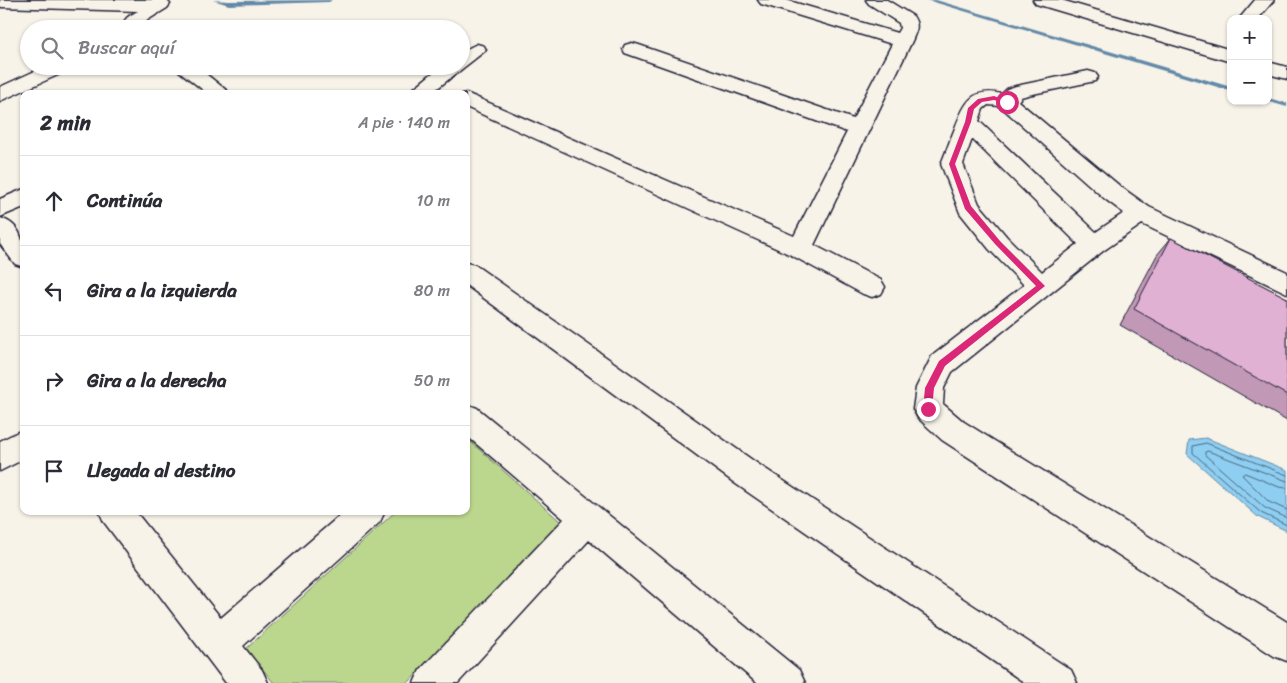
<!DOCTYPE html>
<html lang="es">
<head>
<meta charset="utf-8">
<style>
  :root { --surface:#fff; --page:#f7f7f7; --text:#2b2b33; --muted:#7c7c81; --line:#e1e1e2 }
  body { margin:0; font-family:Sriracha,sans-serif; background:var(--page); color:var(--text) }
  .controls { position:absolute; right:15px; top:15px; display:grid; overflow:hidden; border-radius:10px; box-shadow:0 1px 4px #0004 }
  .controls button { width:45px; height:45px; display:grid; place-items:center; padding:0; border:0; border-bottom:1px solid var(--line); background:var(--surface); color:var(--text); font:25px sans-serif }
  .stop { position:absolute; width:15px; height:15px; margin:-11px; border:4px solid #db2777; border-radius:50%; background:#fff }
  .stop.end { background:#db2777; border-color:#fff; box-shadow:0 1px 5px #0008 }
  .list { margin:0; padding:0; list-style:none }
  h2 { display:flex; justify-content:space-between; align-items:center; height:65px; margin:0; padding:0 20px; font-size:21px }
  h2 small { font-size:16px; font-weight:400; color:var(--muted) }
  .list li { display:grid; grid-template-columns:32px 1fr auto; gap:15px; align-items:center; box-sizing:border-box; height:90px; padding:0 20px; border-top:1px solid var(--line) }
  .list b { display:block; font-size:19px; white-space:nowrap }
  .list em { font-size:16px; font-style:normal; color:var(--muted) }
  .icon { flex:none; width:28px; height:28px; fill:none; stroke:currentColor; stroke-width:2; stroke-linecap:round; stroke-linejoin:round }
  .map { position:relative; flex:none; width:1287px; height:683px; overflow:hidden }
  .search { position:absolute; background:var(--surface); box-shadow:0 1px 4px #0004; left:20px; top:20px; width:450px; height:55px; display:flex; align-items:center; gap:12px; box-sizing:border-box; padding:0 18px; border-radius:28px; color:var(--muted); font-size:19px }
  .panel { position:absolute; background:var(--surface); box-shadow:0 1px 4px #0004; left:20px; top:90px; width:450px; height:425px; border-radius:10px }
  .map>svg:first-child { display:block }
  .green { fill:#bbd68d; stroke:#6e7c64 }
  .water { fill:#8ecef0; stroke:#6389a8 }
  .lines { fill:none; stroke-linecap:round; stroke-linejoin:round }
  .shore { stroke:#4d6783; stroke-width:1 }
  .stream { fill:#6389a8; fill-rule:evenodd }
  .minor-casing { stroke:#22223b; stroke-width:3 }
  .minor { fill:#f7f3e8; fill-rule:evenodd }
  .wall { fill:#c198b5; stroke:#22223b }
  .building { fill:#e0b1d3; stroke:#22223b }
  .route { fill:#db2777 }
</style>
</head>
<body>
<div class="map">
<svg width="1287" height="683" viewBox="0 0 1287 683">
  <rect width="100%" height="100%" fill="#f7f3e8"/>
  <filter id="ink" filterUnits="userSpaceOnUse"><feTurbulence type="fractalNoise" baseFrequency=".02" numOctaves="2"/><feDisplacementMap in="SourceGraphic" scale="10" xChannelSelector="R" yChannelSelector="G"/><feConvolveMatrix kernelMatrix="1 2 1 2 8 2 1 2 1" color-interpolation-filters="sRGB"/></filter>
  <g filter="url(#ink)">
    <path class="green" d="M471 442 561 522 408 683H274L246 649 396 511H466V447Z"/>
    <path class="water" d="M1206 438 1287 470V531L1258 517 1187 454 1189 440Z"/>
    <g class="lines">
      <path class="shore" d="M1287 475 1206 443 1193 446V453L1261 513 1287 525
        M1287 481 1208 451 1205 452V455L1265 508 1287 518
        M1287 488 1279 487 1245 473 1242 475 1269 502 1287 510"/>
      <path class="stream" d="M213 0 229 1 332 0 329 2 229 5Z
        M927 0H936L1231 87V91Z
        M1268 98 1287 103V107L1266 101H1268Z"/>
      <g class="minor-casing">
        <path id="minor" d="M0 0H166L170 4 167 8 141 24V29H123C123 18 129 16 138 11L0 7Z
          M758 0H786L897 33 900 28 899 23 869 4 866 0H887L913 16C920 26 916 31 912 41L814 245 881 280 885 287 881 294 872 297 863 294 791 255 466 107V94H462L466 93 794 236 847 132 625 53 623 49 625 45 632 43 639 45 853 119 892 44 761 4Z
          M1033 0H1061L1231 50V62L1036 4Z
          M1255 0H1274L1258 19H1239Z
          M477 44 484 46 486 50 430 94H407L441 66H461V52Z
          M1268 62 1287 67V79L1268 74Z
          M46 66H72L69 70 0 101V87Z
          M173 66H196L231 94H208Z
          M1088 71 1095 73 1098 77 1095 81 1028 95 1021 97 1018 101 1121 187 1149 207 1287 272V293L1142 224 1103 251 952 372 944 388 943 404 964 422 1287 622V661L1274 656 942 440 918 418 913 409 916 388 932 356 1024 285 989 249 960 213 941 164C946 152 950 140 955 128 965 103 971 87 1002 94L1007 89 1016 86ZM988 105 1000 106 1105 199 1124 213 1096 232 979 121 983 109ZM972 139 1078 244 1042 272 1007 237 979 204 963 164Z
          M24 189V207L0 217V199Z
          M0 218C24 225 24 246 24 267L15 264 0 244Z
          M466 263 475 265 758 464 1071 670 1077 683H1025L736 484 466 285Z
          M466 404 477 408 799 670 805 683H757L589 540 458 683H414L420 670 564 519 466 435Z
          M24 429V459L0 471V441Z
          M99 511H135L221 618 345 511H385L380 522 243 646 262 670 268 683H226L104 522Z"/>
      </g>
      <use href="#minor" class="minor"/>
    </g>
    <path class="wall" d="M1171 238 1287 298V421L1120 325 1157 255Z"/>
    <path class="building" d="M1171 238 1287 298V395L1134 309Z"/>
  </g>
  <path class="route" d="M994 96 1010 102 1007 104 994 100 982 102 974 109 971 122 955 164 971 206 1000 241 1045 286 945 366 934 388 932 409 928 412 923 409 925 388 939 361 1036 286 995 244 965 209 949 164 965 122 968 108 978 99Z"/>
</svg>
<div class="controls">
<button>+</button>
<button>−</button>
</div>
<div class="stop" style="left:1007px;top:102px"></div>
<div class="stop end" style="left:928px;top:409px"></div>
<div class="search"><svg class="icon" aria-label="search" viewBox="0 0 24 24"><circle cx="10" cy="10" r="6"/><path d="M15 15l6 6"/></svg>Buscar aquí</div>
<section class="panel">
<h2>2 min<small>A pie · 140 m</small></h2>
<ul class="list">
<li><svg class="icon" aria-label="ahead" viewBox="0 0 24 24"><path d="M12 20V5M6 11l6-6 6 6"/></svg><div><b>Continúa</b></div><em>10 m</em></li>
<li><svg class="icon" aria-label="left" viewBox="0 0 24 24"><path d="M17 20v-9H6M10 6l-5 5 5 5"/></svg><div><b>Gira a la izquierda</b></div><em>80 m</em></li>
<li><svg class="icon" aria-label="right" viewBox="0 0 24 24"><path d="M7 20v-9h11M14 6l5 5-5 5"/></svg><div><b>Gira a la derecha</b></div><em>50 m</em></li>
<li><svg class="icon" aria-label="arrive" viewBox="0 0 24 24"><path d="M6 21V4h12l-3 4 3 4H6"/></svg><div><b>Llegada al destino</b></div></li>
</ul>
</section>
</div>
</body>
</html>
